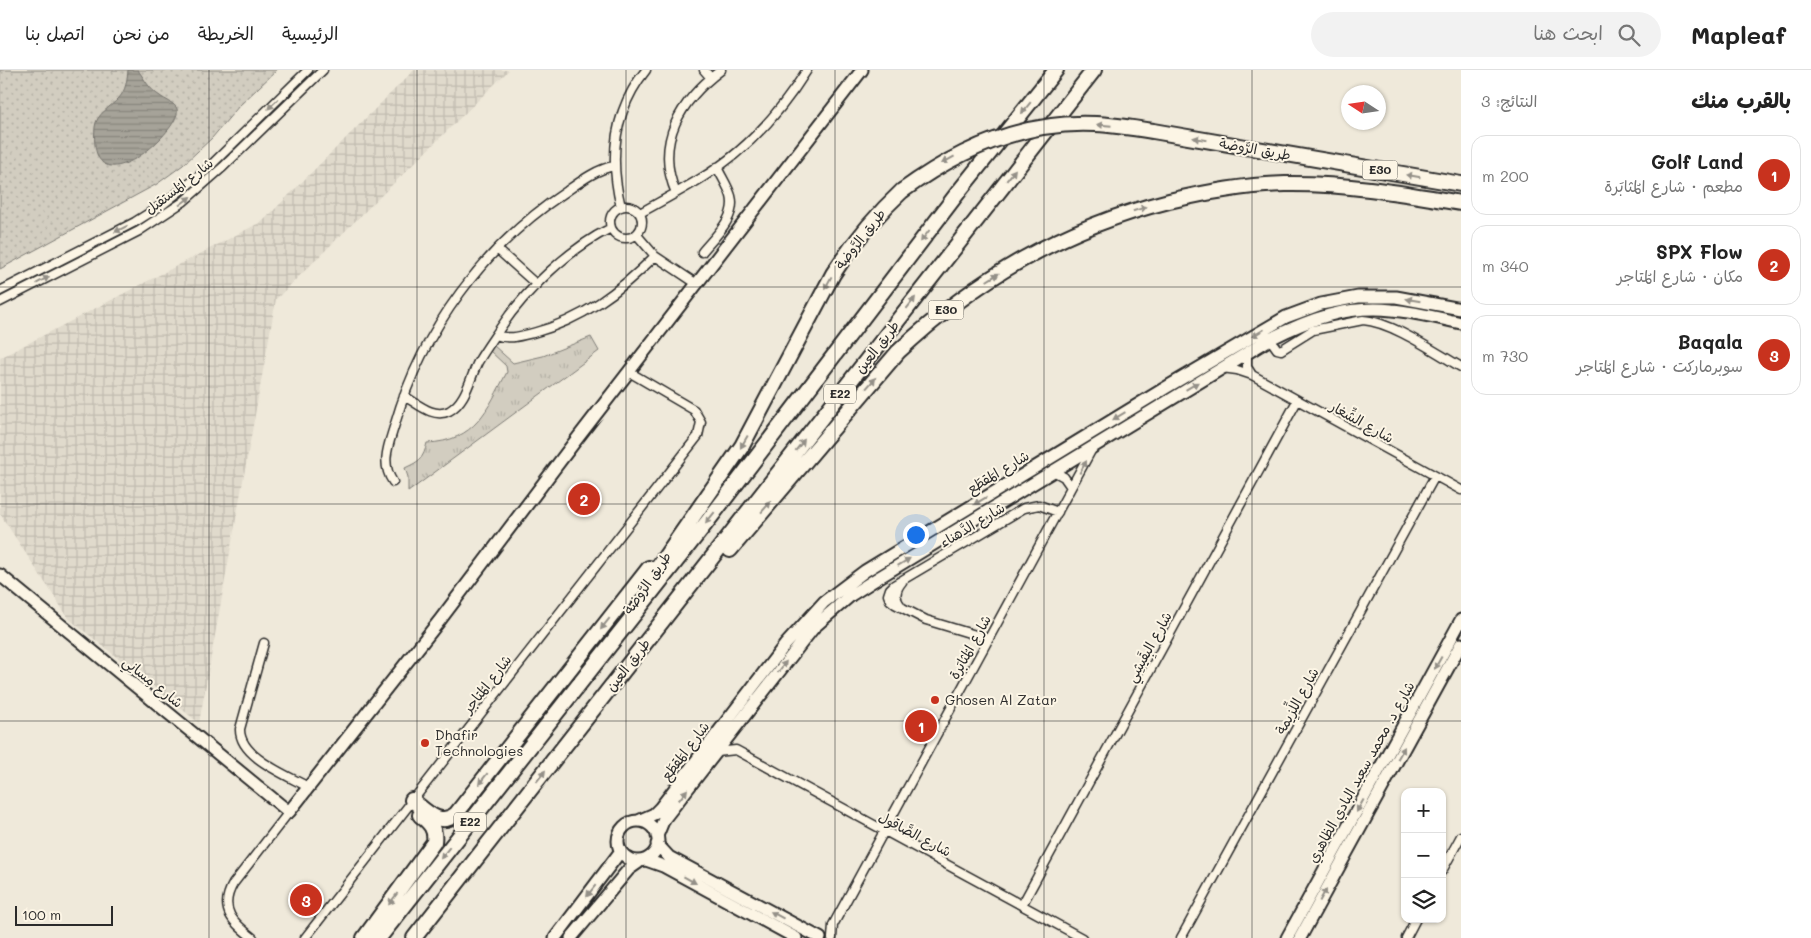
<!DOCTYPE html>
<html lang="ar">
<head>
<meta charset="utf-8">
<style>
  :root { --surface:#fff; --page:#f2f2f2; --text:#222; --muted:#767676; --line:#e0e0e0; --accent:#c8321e }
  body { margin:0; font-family:Mali,"Playpen Sans Arabic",sans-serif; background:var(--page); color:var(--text); direction:rtl }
  .controls { position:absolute; right:15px; bottom:15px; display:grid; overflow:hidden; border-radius:10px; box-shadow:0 1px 4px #0004 }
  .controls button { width:45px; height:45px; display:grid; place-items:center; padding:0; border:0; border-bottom:1px solid var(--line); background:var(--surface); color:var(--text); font:25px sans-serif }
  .compass { position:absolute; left:1341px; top:15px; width:45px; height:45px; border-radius:50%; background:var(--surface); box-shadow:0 1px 4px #0004; rotate:282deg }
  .scale { position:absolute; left:15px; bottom:12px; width:98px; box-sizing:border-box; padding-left:5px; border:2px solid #2b2b2b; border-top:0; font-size:14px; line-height:18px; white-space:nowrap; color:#2b2b2b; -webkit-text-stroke:4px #fcf5e5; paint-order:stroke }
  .you { position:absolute; left:915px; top:464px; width:18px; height:18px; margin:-12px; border:4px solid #fff; border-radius:50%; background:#1a73e8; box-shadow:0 0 0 8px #1a73e833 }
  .badge { display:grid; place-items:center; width:32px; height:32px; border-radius:50%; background:var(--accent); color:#fff; font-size:16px; font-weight:700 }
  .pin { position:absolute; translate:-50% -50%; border:2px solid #fff; box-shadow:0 1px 5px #0006 }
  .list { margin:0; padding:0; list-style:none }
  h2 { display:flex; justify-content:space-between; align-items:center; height:65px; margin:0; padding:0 20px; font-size:21px }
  h2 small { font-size:16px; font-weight:400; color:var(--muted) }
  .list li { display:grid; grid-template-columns:32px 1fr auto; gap:15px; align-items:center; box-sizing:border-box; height:80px; margin:0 10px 10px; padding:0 10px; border:1px solid var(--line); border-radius:15px }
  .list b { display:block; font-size:19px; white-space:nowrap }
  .list p { margin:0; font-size:16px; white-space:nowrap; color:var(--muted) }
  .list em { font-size:16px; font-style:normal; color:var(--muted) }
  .icon { flex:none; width:28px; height:28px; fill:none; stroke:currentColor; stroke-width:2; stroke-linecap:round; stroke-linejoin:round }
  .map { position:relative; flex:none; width:1461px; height:868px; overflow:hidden; direction:ltr }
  header { display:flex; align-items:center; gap:30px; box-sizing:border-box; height:70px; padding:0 25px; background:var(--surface); border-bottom:1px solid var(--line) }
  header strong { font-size:24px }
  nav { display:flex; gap:28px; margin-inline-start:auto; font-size:18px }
  .search { width:350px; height:45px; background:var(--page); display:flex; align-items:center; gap:12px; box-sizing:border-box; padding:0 18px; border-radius:28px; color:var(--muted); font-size:19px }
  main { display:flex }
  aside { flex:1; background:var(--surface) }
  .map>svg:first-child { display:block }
  .industrial { fill:url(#industrial-grid) }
  .grass { fill:url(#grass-dots); stroke:#7e7c76 }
  .park { fill:url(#park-tufts); stroke:#7e7c76 }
  .water { fill:url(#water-rules); stroke:#75736d }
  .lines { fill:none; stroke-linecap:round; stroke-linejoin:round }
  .street-casing { stroke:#2b2b2b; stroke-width:11 }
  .secondary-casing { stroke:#2b2b2b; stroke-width:15 }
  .highway-casing { stroke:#2b2b2b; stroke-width:18 }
  .street { stroke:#fcf5e5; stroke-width:8 }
  .secondary { stroke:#fcf5e5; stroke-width:11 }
  .highway { stroke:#fcf5e5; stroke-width:14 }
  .highway-bridge-casing { stroke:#2b2b2b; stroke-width:18; stroke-linecap:butt }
  .highway-bridge { stroke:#fcf5e5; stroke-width:14 }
  .oneway { fill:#949088 }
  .grid { fill:none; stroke:#2b2b2b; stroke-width:1; stroke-opacity:0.55 }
  .poi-dot { fill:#c8321e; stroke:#fcf5e5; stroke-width:2 }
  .labels { text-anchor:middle; stroke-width:4; stroke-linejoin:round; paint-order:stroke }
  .shield { fill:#fcf5e5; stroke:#6a6863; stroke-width:1 }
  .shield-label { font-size:12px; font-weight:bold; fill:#2b2b2b }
  .street-label { font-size:14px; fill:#2b2b2b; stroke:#fcf5e5 }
  .poi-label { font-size:14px; fill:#2b2b2b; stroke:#fcf5e5; text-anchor:start }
</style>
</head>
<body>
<header>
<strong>Mapleaf</strong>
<div class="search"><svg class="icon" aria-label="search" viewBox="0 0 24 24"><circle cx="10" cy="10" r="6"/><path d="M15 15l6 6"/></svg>ابحث هنا</div>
<nav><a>الرئيسية</a><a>الخريطة</a><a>من نحن</a><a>اتصل بنا</a></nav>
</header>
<main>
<aside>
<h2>بالقرب منك<small>النتائج: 3</small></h2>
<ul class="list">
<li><span class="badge">1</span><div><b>Golf Land</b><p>مطعم · شارع المُثابَرة</p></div><em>200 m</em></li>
<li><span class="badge">2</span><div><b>SPX Flow</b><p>مكان · شارع المُتاجر</p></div><em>340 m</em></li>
<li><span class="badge">3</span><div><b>Baqala</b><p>سوبرماركت · شارع المُتاجر</p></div><em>730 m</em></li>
</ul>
</aside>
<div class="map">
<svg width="1461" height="868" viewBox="0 0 1461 868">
  <defs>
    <pattern id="industrial-grid" width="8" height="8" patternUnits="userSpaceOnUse" patternTransform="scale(1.25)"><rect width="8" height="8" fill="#e0dacc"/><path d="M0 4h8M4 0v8" fill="none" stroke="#c0bbaf"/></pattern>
    <pattern id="grass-dots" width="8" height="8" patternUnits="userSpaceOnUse" patternTransform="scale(1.25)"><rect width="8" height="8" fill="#d2cdc0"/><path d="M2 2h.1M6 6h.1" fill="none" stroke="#b4b0a5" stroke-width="1.8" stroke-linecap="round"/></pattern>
    <pattern id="park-tufts" width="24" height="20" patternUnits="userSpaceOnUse" patternTransform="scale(1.25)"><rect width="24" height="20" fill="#d2cdc0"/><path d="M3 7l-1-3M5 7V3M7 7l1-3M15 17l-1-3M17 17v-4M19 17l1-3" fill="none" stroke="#b4b0a5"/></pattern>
    <pattern id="water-rules" width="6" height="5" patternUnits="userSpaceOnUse" patternTransform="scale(1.25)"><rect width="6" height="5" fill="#a6a399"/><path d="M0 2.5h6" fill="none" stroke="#87857d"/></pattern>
  </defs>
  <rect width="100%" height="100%" fill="#efe9da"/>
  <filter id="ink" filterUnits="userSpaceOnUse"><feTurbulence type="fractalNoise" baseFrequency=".02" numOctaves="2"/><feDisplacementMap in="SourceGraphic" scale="10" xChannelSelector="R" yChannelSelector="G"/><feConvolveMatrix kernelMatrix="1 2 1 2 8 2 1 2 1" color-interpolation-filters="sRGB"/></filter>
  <g filter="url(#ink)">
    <path class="industrial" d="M414 0H509L276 229 199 653 69 549 0 444V288L263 151Z"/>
    <path class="grass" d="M0 0H277L239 36 212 68 183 95 157 114 0 199Z"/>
    <path class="park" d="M591 267 599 281 408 422V407L405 398C420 391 423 389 427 373 476 371 487 340 507 302L506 296 489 280 493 275 513 293 543 286Z"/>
    <path class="water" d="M128 0H138C145 10 149 19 160 26 165 30 175 33 177 39 184 58 87 146 95 57 96 44 111 37 119 28 126 20 127 10 128 0Z"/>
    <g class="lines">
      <g class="street-casing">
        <path id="street" d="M704 0 711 8
          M676 123C654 72 681 30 721 0
          M610 152a16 16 0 1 1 32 0a16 16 0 1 1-32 0Z
          M621 137C609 88 613 41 646 0
          M640 143C660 132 680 121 700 109 744 83 780 43 807 0
          M637 165 655 186 697 214
          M497 179 537 215
          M702 182C714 167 737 148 731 126 728 116 721 106 717 97
          M0 221 135 152 162 135 204 102 308 0
          M0 232 139 161 183 132 223 97 323 0
          M496 265C508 270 521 266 533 263 582 250 620 221 655 186
          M1270 269 1277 279 1281 280 1313 260 1363 250C1392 252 1435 282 1461 297
          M1247 283V297L1252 305
          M1222 298 1237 300 1252 305 1461 420
          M404 326C417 333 433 349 449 341 466 332 470 308 478 292 485 280 493 269 501 257 526 220 570 178 611 158
          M1053 401 1064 407 1071 417
          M393 412C380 393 389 374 395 354 422 260 485 175 567 121 581 111 597 99 614 96
          M901 536C894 528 895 520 902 512
          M989 569 926 550 895 534 890 530 888 525 890 519 894 515 1024 438 1039 435 1058 442
          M264 573 240 659C239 687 287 705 308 717
          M717 682 736 680 1082 868
          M1442 801 1461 766
          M1022 835 1297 331
          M253 868C234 853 218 840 233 814L289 742
          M305 868 698 366 701 352 694 340 629 302
          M832 868 833 855 1093 377
          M1181 868 1435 406
          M1406 868 1416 849"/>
      </g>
      <g class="secondary-casing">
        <path id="secondary" d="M0 505 289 742 440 550 573 374 862 0
          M638 751 654 744 660 738 785 575 824 532 865 501 1167 317 1286 247 1321 234 1358 227H1396L1461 239
          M618 771a20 20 0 1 1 40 0a20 20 0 1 1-40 0Z
          M657 766 664 749 814 557 851 525 873 511 1270 269C1309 249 1348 235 1392 240 1415 242 1438 248 1461 253
          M657 774 669 787 820 868
          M646 790 663 796 796 868
          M555 868 620 782
          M571 868 629 799 639 792
          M1287 868 1461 550
          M1300 868 1461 574"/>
      </g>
      <g class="highway-casing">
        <path id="highway" d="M1153 61 1461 114
          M730 480 898 282C977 208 1063 158 1169 131 1207 122 1245 115 1285 114 1344 113 1402 123 1461 133
          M647 513 742 376 833 204C853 173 875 146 902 121
          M412 730C425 740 440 758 456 744L649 498
          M364 868 434 772C436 759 430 753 420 745
          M379 868 707 452 960 120 1056 0
          M414 868 1094 0"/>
      </g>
      <use href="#street" class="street"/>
      <use href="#secondary" class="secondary"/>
      <use href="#highway" class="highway"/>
      <g class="highway-bridge-casing">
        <path id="highway-bridge" d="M902 121C958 80 1024 50 1096 54 1115 55 1134 58 1153 61"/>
      </g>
      <use href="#highway-bridge" class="highway-bridge"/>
    </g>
    <defs><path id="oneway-solid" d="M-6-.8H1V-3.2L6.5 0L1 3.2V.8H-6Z" transform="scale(1.25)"/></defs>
    <g class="oneway">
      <use href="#oneway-solid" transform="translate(273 34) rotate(136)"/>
      <use href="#oneway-solid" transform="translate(1026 38) rotate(129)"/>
      <use href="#oneway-solid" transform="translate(1104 55) rotate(-175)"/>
      <use href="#oneway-solid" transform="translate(1200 69) rotate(-170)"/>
      <use href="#oneway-solid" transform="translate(948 90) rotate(151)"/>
      <use href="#oneway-solid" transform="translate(1011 105) rotate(-52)"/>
      <use href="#oneway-solid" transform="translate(1413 106) rotate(-171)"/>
      <use href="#oneway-solid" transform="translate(185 131) rotate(-37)"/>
      <use href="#oneway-solid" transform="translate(1140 139) rotate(-17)"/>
      <use href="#oneway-solid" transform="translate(121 159) rotate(154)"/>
      <use href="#oneway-solid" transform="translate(925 166) rotate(127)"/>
      <use href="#oneway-solid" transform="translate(993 207) rotate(-32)"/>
      <use href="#oneway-solid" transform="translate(43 210) rotate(-28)"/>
      <use href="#oneway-solid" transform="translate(828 213) rotate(118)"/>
      <use href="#oneway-solid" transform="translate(1413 230) rotate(-170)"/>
      <use href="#oneway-solid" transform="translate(911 233) rotate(-52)"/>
      <use href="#oneway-solid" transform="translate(1258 263) rotate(150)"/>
      <use href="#oneway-solid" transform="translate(871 313) rotate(-49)"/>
      <use href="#oneway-solid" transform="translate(1192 316) rotate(-31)"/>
      <use href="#oneway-solid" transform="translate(1119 346) rotate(149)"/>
      <use href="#oneway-solid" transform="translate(744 372) rotate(120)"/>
      <use href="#oneway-solid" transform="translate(800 375) rotate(-52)"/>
      <use href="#oneway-solid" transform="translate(1083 397) rotate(-61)"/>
      <use href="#oneway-solid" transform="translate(980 431) rotate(149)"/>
      <use href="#oneway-solid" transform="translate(766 437) rotate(-49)"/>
      <use href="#oneway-solid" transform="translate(710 448) rotate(128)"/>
      <use href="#oneway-solid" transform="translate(904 492) rotate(-31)"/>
      <use href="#oneway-solid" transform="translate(605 554) rotate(128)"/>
      <use href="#oneway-solid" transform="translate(1438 593) rotate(119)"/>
      <use href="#oneway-solid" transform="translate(782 597) rotate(-53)"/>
      <use href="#oneway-solid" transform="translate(1401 683) rotate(-61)"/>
      <use href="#oneway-solid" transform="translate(541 706) rotate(-52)"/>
      <use href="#oneway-solid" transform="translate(483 709) rotate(128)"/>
      <use href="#oneway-solid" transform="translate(683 725) rotate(-52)"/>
      <use href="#oneway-solid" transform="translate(1360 736) rotate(119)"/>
      <use href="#oneway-solid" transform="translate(445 783) rotate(128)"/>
      <use href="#oneway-solid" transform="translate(690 810) rotate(29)"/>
      <use href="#oneway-solid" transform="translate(591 821) rotate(128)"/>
      <use href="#oneway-solid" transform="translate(1323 825) rotate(-61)"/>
      <use href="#oneway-solid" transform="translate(393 829) rotate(127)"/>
      <use href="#oneway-solid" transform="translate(777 845) rotate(-152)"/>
    </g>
  </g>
  <path class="grid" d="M209 0V868M417 0V868M626 0V868M835 0V868M1044 0V868M1252 0V868M0 217H1461M0 434H1461M0 651H1461"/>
  <g class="poi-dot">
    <circle cx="935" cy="630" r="5"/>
    <circle cx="425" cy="673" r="5"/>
  </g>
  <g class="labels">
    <g class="shield">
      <rect x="1362.5" y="90.5" width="35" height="19" rx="4"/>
      <rect x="928.5" y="230.5" width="35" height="19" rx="4"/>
      <rect x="824" y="314.5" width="32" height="19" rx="4"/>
      <rect x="454" y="742.5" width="32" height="19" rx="4"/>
    </g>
    <g class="shield-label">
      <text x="1380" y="104">E30</text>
      <text x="946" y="244">E30</text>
      <text x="840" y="328">E22</text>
      <text x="470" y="756">E22</text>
    </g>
    <g class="street-label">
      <text transform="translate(1255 79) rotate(10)" y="5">طريق الرَّوضة</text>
      <text transform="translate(179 116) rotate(-38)" y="5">شارع المُستقبل</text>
      <text transform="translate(860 169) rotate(-52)" y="5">طريق الرَّوضة</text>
      <text transform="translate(877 277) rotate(-52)" y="5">طريق العين</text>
      <text transform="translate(1362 352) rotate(29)" y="5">شارع الشِّغار</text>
      <text transform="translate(998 402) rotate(-31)" y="5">شارع المَقطَع</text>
      <text transform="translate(972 455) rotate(-31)" y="5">شارع الدَّهناء</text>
      <text transform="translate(647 513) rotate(-55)" y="5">طريق الرَّوضة</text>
      <text transform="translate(970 577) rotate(-61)" y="5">شارع المُثابَرة</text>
      <text transform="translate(1149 577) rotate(-61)" y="5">شارع البِقَيشِي</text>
      <text transform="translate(628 595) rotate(-52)" y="5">طريق العين</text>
      <text transform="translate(153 612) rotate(39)" y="5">شارع مِسانِي</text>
      <text transform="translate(487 614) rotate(-52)" y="5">شارع المُتاجر</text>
      <text transform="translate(1297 631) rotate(-61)" y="5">شارع اللِّزِيمة</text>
      <text transform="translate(685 681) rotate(-53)" y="5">شارع المَقطَع</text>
      <text transform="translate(1361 702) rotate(-61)" y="5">شارع د. محمد سعيد البادي الظاهري</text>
      <text transform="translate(915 764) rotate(28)" y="5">شارع الصَّاقول</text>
    </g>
    <g class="poi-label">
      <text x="945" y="635">Ghosen Al Zatar</text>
      <text x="435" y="670">Dhafir<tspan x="435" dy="16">Technologies</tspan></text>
    </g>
  </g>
</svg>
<div class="controls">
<button>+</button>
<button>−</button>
<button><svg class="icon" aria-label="layers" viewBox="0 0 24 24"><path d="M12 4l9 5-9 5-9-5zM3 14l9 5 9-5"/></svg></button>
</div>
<svg class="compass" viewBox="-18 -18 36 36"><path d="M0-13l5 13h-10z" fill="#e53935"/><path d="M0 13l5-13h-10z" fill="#767676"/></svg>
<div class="scale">100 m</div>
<div class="you"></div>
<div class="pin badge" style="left:921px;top:656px">1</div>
<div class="pin badge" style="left:584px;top:429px">2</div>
<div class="pin badge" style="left:306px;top:830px">3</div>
</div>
</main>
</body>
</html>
